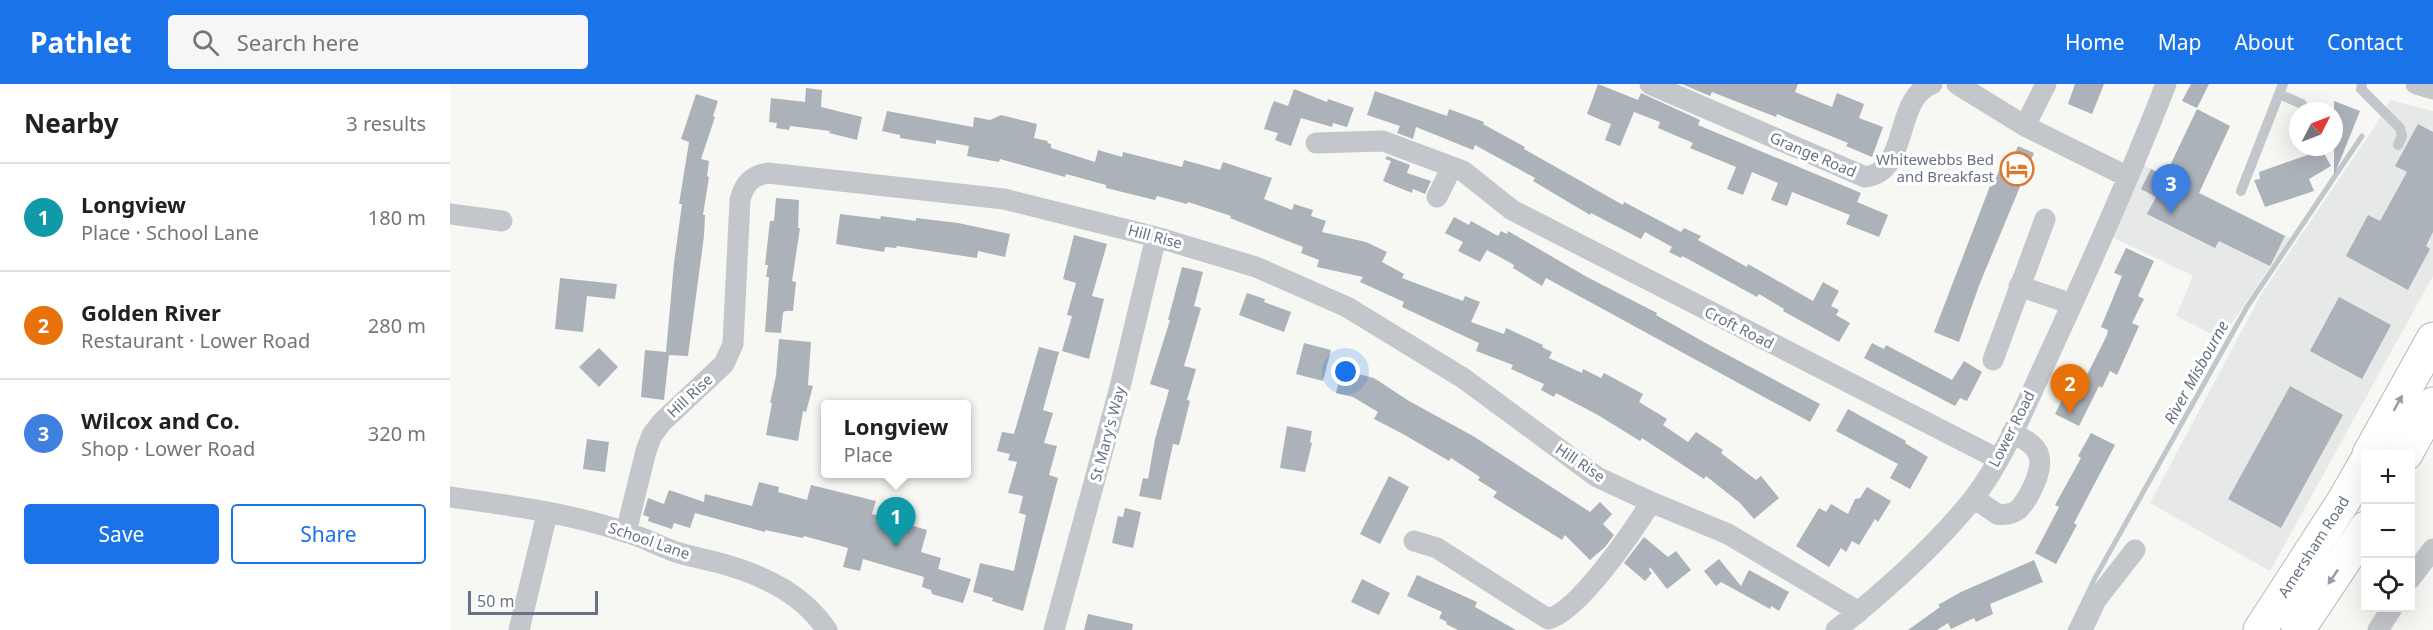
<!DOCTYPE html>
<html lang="en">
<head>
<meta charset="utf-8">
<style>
  :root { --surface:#fff; --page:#f6f6f6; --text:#202124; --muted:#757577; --line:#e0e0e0; --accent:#1a73e8 }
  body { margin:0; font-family:"Noto Sans",sans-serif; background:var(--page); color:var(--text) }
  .controls { position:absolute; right:18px; bottom:18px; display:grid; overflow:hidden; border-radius:6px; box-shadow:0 6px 24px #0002 }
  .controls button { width:54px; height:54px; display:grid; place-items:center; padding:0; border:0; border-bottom:2px solid var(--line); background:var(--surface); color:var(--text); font:30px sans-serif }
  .compass { position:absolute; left:1839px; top:18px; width:54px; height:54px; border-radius:50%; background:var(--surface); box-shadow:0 6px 24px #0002; rotate:48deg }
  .scale { position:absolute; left:18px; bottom:15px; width:130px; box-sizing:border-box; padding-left:6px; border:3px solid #687284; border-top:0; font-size:16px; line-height:21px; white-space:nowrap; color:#687284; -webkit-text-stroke:4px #fff; paint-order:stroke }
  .you { position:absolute; left:896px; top:288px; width:21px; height:21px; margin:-15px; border:4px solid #fff; border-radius:50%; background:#1a73e8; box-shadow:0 0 0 9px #1a73e833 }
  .badge { display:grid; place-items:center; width:39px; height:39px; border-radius:50%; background:var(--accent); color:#fff; font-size:20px; font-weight:700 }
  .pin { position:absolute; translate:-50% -50px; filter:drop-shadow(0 2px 3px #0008) }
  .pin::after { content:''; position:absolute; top:32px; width:21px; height:18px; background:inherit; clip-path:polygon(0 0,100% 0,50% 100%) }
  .popup { position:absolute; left:371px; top:316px; width:150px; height:78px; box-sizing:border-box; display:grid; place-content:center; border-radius:6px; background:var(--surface); filter:drop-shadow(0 2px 4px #0005); font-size:20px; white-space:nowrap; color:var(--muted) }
  .popup b { font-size:22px; color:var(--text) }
  .popup::after { content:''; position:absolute; left:50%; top:100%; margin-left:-12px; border:12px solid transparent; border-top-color:var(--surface) }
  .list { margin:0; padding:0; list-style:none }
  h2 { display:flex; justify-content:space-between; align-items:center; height:78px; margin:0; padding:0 24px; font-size:26px }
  h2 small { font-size:20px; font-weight:400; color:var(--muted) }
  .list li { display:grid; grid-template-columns:39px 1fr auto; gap:18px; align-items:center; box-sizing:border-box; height:108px; padding:0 24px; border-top:2px solid var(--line) }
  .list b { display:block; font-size:22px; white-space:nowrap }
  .list p { margin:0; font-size:20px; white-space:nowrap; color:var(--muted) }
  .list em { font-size:20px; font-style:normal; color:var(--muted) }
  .actions { display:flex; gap:12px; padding:18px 24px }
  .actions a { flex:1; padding:14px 0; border:2px solid var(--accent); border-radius:6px; text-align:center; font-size:21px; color:var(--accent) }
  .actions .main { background:var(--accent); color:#fff }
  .icon { flex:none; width:33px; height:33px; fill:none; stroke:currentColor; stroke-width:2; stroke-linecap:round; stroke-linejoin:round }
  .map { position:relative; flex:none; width:1983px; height:546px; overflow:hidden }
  header { display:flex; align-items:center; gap:36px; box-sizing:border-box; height:84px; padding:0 30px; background:var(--accent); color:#fff }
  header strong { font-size:28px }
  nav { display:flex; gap:33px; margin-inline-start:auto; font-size:21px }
  .search { width:420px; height:54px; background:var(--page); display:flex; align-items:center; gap:15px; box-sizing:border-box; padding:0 21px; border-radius:6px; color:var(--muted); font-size:22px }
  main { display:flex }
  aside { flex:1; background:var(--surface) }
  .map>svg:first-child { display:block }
  .built { fill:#e7e8e8 }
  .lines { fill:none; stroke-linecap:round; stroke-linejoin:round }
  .stream { stroke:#bfc6cc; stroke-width:5 }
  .building { fill:#acb2b9 }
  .trunk-casing { stroke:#b6b8bc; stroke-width:35 }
  .service { stroke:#c3c6ca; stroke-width:10 }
  .minor { stroke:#c3c6ca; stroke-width:21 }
  .trunk { stroke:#fff; stroke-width:33 }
  .oneway { fill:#959ca9 }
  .labels { text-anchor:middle; stroke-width:6; stroke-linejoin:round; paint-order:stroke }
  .street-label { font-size:15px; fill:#687284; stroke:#fff }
  .poi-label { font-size:15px; fill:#687284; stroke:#fff; text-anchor:end }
  .water-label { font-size:16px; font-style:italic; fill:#637380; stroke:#fff }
</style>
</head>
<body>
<header>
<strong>Pathlet</strong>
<div class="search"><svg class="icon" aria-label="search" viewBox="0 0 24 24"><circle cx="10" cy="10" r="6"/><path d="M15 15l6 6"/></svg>Search here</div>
<nav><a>Home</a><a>Map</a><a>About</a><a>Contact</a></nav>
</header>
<main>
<aside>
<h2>Nearby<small>3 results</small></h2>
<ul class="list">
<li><span class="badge" style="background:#0f9aa8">1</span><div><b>Longview</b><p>Place · School Lane</p></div><em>180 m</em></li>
<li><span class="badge" style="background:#e8710a">2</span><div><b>Golden River</b><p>Restaurant · Lower Road</p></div><em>280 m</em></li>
<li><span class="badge" style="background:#3f7fe0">3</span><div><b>Wilcox and Co.</b><p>Shop · Lower Road</p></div><em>320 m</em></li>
</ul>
<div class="actions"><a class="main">Save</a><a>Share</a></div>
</aside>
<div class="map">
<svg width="1983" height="546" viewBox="0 0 1983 546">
  <rect width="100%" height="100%" fill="#f7f7f4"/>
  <path class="built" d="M1940 16 1983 27V192L1820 487 1700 419 1812 209 1927 39Z
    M1692 80 1840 154 1771 255 1726 232 1743 192 1660 152Z"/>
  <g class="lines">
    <path class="stream" d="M1620 546 1645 494 1797 223 1912 52"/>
  </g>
  <path class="building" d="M1148 0 1188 16 1191 9 1250 36 1248 41 1411 109 1407 118 1438 131 1429 153 1396 140 1400 131 1342 108 1337 122 1321 116 1328 99 1302 88 1293 111 1277 105 1286 83 1240 64 1243 59 1208 44 1210 38 1184 28 1170 62 1155 56 1161 40 1137 30Z
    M1232 0H1348L1345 8 1382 23 1387 9 1414 20 1409 34 1433 43 1422 73 1396 62 1398 59 1327 30 1326 33 1262 8 1260 12Z
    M1625 0H1654L1642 30 1618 20Z
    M1741 0H1759L1747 24 1732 17Z
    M356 4 372 6 371 23 412 33 407 56 379 49 380 47 340 42 339 46 326 44 327 39 319 38 321 14 355 18Z
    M844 5 877 18 878 15 904 24 897 43 883 39 882 43 851 34 841 62 825 56 828 49 814 45 821 24 824 17 838 22Z
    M925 7 997 32 999 25 1034 38 1033 40 1075 63 1074 65 1173 121 1174 118 1231 148 1234 144 1251 152 1248 156 1297 183 1298 180 1363 217 1373 198 1389 207 1381 222 1389 226 1386 231 1400 239 1389 258 1333 227 1334 225 1309 210 1307 213 1238 175 1232 172 1231 174 1219 168 1222 163 1195 148 1191 155 1141 129 1140 131 1083 97 1085 94 1025 61 1023 66 966 43 963 55 947 49 950 42 917 31Z
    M246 10 268 17 263 32 265 33 251 75 259 77 257 92 259 93 253 131H255L254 152 238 272 219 271 214 316 191 313 195 266 216 268 224 179 232 120H229L239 58 231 55Z
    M1884 17 1910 27 1885 89H1884Z
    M1747 25 1780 42 1749 109 1835 152 1820 182 1769 157 1765 164 1697 130 1706 113 1691 105 1701 85 1715 92Z
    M437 27 523 43 524 33 540 36 551 31 587 40 584 54 598 57 597 59 601 60V64L645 78 648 66 672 73 673 68 732 83 734 76 770 86 773 78 822 94 814 115 842 126 844 120 863 126 861 132 876 137 872 148 916 158 937 168 932 178 954 190 952 194 1013 217 1015 212 1030 218 1021 238 1054 250 1056 244 1093 261 1092 263 1102 268 1099 274 1132 289 1133 285 1151 294 1154 289 1193 310 1189 318 1217 335 1213 341 1238 358 1246 348 1273 366 1271 369 1306 396 1311 392 1329 414 1304 435 1290 419 1256 392 1254 395 1192 354 1190 357 1148 331 1106 309 1104 313 1091 306 1094 300 1061 285 1063 281 1026 267 1029 259 952 223 954 218 910 198 913 193 867 183 869 176 851 169 853 163 780 134 781 132 738 118 737 120 707 112 705 116 656 104V101L616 90 615 93 550 75 549 78 517 72 519 62 486 56V60L450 54V51L432 47Z
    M1968 40 1983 48V148L1976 162 1980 165 1958 206 1896 172 1918 131 1930 137 1957 88 1945 82Z
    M1568 62 1584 69 1530 199 1509 258 1484 248 1540 102 1542 103 1553 78 1560 81Z
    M1872 66 1881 82 1859 95 1864 107 1815 123 1804 96 1810 95 1809 88Z
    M937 72 960 81 957 89 981 97 975 110 963 105 962 109 933 97 941 77 935 75Z
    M326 114 349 116 348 144H350L342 197 346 198 343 227H335L333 229 331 249 315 248 319 193H316L318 181H315L320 137H324Z
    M390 130 430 135 431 132 466 137V134L508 139 560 150 555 173 528 167 527 174 447 162 446 164 435 163 434 168 386 160Z
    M1004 133 1019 141 1021 137 1048 152 1051 147 1057 150 1058 147 1137 193 1207 229 1206 231 1261 262 1370 320 1360 338 1096 194 1092 202 1063 184 1064 181 1037 166 1030 178 1008 167 1013 158 995 149Z
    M624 151 657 160 642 212 654 215 639 275 612 267 622 232 617 231 626 199 613 195Z
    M1676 164 1704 177 1688 212 1694 215 1682 239 1689 242 1667 291 1660 287 1652 304 1649 302 1629 342 1605 330 1620 300 1630 305 1657 251 1658 246 1651 243 1672 192 1664 189Z
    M732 183 753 188 744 222 751 224 734 282 746 285 737 316 740 317 729 361 723 360 711 416 689 412 693 394 698 395 705 355 719 306 700 300 720 236H718Z
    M110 194 167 200 165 215 137 212 133 248 105 245Z
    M797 209 815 215 814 218 841 228 834 248 789 231Z
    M1889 213 1941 241 1912 295 1860 267Z
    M329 255 361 258 358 301 363 302 356 328 353 327 348 357 316 351 322 319H320L326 292Z
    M854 259 881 266 873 297 846 290Z
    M1422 259 1434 265 1436 261 1502 296 1514 277 1532 288 1517 317 1510 314 1505 322 1414 274Z
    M589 263 609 268 593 326 603 329 594 359 607 362 599 391 608 394 573 527 542 517 543 514 523 508 530 479 564 487 576 431 569 429 573 412 558 409 567 378 558 376 560 370 547 367 552 348 564 350Z
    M149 264 168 283 149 303 129 283Z
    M908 290 924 294 959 317 1023 352 1140 428 1150 418 1162 430 1153 440 1164 451 1155 463 1140 476 1115 451 1112 456 1043 413 1047 408 1028 396 1030 393 1001 374 999 377 953 350 924 335 928 328 903 313 886 309 890 293 906 297Z
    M1840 302 1893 331 1831 444 1778 415Z
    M1398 325 1456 357 1455 359 1478 373 1460 405 1440 394 1448 380 1386 347Z
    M837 342 862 347 860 358 862 359 855 388 830 384Z
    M1641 349 1665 361 1624 439 1627 441 1606 480 1585 469 1609 423 1605 421 1631 374 1628 372Z
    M137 355 159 358 155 388 133 385Z
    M939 392 959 403 930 460 910 450Z
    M309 398 329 403 328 408 357 416 361 401 426 417 422 430 477 446 471 468 491 474 488 485 521 495 513 519 482 510 481 506 472 503 474 493 413 475 410 487 393 483 398 464 354 452 353 454 315 446V448L245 429 240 444 224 439 222 445 198 437 199 433 193 431 198 414 214 420 219 406 254 418 255 410 302 422Z
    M1417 403 1441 417 1428 438 1425 435 1409 461 1402 457 1396 468 1391 464 1379 483 1346 462 1369 424 1376 428 1381 420 1398 430 1405 415 1410 414Z
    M675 424 691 428 683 464 662 459 668 432 673 433Z
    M1194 453 1218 473 1226 467 1241 486 1217 505 1200 483 1199 486 1202 489 1195 497 1174 479Z
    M1269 475 1291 502 1299 486 1339 508 1329 527 1321 522 1320 525 1271 498 1266 502 1254 487Z
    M1584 476 1593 498 1540 520 1543 530 1526 538 1524 534 1501 545 1498 539 1487 546H1458L1490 523 1488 521 1511 508Z
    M967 491 1027 518 1025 523 1066 546H1008L996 540 997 538 989 534 992 528 957 512Z
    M912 495 940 509 929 531 901 518Z
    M638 530 683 540 682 546H634Z"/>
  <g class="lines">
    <g class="trunk-casing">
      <g id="trunk">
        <path d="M1919 370 1983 255"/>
        <path d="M1956 370 1983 320"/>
        <path id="s1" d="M1810 546 1893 418 1916 378"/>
        <path d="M1848 546 1916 444"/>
      </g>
    </g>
    <path class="service" d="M1912 0 1911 5 1950 44 1952 52 1948 61
      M1829 10 1852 20
      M1791 107 1833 0"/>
    <path class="minor" d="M1200 0 1415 93C1460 88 1443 15 1482 0
      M1507 0 1575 42 1678 93
      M1966 0 1983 5
      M1575 42 1596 0
      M866 59 933 57 1013 87 1062 126 1548 375
      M987 113 1002 83
      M0 130 52 137
      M1569 202 1622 220
      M1543 276 1595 135
      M0 413C58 421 120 429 175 448 193 453 209 462 226 468 244 474 262 476 280 482 319 494 354 512 377 546
      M1524 414 1547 430C1554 431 1563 430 1569 425 1579 414 1595 384 1588 369 1583 359 1572 354 1562 349
      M176 448 196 367 202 351 212 338 274 280 283 260 290 116C294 100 301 92 318 89L554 115 706 153 806 183 897 223 1013 294 1147 393 1201 418 1278 450 1409 528
      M964 457 987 464 1098 535C1128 528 1184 446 1201 418
      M1960 495 1983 465
      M69 546 97 430
      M604 546 670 303 706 153
      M1386 546C1435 507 1484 464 1523 415 1554 375 1576 320 1597 275 1639 184 1680 93 1716 0
      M1632 546 1646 516 1685 466
      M1928 546 1942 524"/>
    <use href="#trunk" class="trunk"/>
  </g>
  <defs><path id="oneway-solid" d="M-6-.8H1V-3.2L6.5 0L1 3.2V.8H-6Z" transform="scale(1.5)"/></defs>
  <g class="oneway">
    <use href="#oneway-solid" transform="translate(1948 319) rotate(-61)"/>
    <use href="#oneway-solid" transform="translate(1883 493) rotate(124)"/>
  </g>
  <defs>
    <g id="hotel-ring" transform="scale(1.725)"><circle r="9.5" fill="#fff" stroke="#db7b31" stroke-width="1.5"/><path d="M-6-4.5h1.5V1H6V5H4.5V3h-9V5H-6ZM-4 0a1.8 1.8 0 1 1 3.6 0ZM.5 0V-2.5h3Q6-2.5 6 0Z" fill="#db7b31"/></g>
  </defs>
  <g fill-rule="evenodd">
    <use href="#hotel-ring" x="1567" y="85"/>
  </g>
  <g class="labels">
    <g class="street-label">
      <text transform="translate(1363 71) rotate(23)" y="5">Grange Road</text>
      <text transform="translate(705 153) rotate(15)" y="5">Hill Rise</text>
      <text transform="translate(1289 244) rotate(27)" y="5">Croft Road</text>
      <text transform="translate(240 312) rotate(-43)" y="5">Hill Rise</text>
      <text transform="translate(1562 345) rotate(-63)" y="5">Lower Road</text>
      <text transform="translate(658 350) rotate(-75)" y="5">St Mary's Way</text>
      <text transform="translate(1130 379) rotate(34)" y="5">Hill Rise</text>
      <text transform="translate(199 457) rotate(19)" y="5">School Lane</text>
      <text dy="5" stroke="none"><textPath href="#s1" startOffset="99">Amersham Road</textPath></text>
    </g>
    <g class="poi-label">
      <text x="1544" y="81">Whitewebbs Bed<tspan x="1544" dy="17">and Breakfast</tspan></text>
    </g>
    <g class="water-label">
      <text transform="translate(1746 288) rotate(-61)" y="6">River Misbourne</text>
    </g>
  </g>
</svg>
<div class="controls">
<button>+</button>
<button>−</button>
<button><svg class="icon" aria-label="locate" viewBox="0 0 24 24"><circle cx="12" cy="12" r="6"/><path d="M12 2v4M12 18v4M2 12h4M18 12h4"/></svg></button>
</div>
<svg class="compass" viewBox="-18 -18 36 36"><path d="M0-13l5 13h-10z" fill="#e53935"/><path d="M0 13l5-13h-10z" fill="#757577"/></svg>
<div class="scale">50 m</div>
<div class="you"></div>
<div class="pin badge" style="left:446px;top:463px;background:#0f9aa8">1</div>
<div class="popup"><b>Longview</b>Place</div>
<div class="pin badge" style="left:1620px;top:330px;background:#e8710a">2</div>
<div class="pin badge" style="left:1721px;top:130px;background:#3f7fe0">3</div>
</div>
</main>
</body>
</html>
